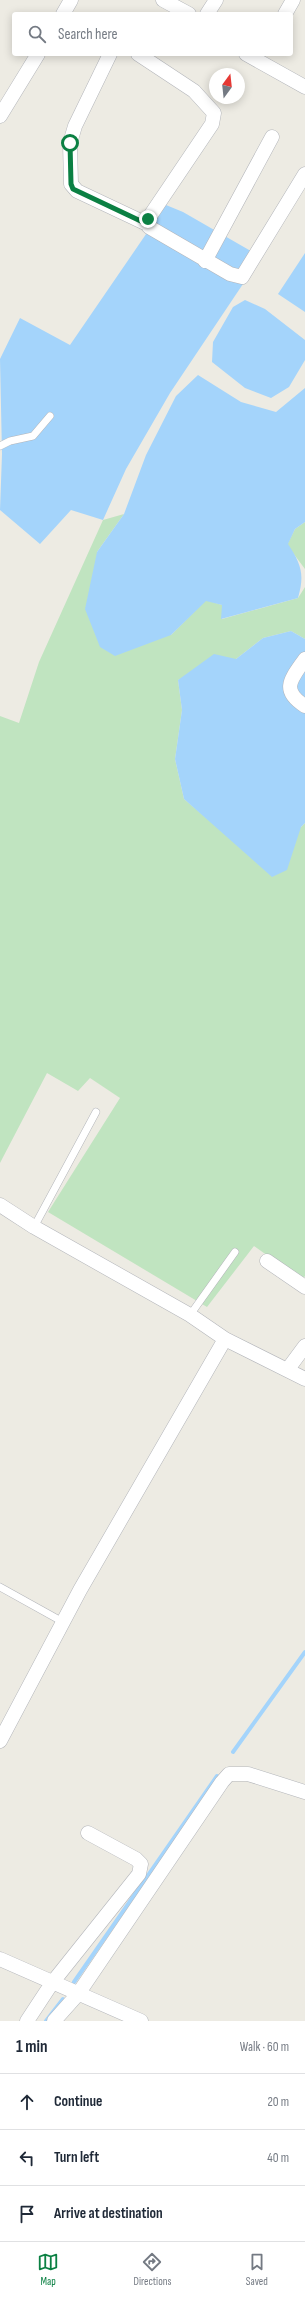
<!DOCTYPE html>
<html lang="en">
<head>
<meta charset="utf-8">
<style>
  :root { --surface:#fff; --page:#f2f2f3; --text:#1f2937; --muted:#747a83; --line:#e0e1e3; --accent:#0b8043 }
  body { margin:0; font-family:"Sofia Sans Condensed",sans-serif; background:var(--page); color:var(--text) }
  .compass { position:absolute; left:209px; top:68px; width:36px; height:36px; border-radius:50%; background:var(--surface); box-shadow:0 2px 10px #0003; rotate:15deg }
  .stop { position:absolute; width:12px; height:12px; margin:-9px; border:3px solid #0b8043; border-radius:50%; background:#fff }
  .stop.end { background:#0b8043; border-color:#fff; box-shadow:0 1px 4px #0008 }
  .list { margin:0; padding:0; list-style:none }
  h2 { display:flex; justify-content:space-between; align-items:center; height:52px; margin:0; padding:0 16px; font-size:17px }
  h2 small { font-size:13px; font-weight:400; color:var(--muted) }
  .list li { display:grid; grid-template-columns:26px 1fr auto; gap:12px; align-items:center; box-sizing:border-box; height:56px; padding:0 16px; border-top:1px solid var(--line) }
  .list b { display:block; font-size:15px; white-space:nowrap }
  .list em { font-size:13px; font-style:normal; color:var(--muted) }
  .icon { flex:none; width:22px; height:22px; fill:none; stroke:currentColor; stroke-width:2; stroke-linecap:round; stroke-linejoin:round }
  .map { position:relative; flex:none; width:305px; height:2021px; overflow:hidden }
  .search { position:absolute; background:var(--surface); box-shadow:0 2px 10px #0003; left:12px; right:12px; top:12px; height:44px; display:flex; align-items:center; gap:10px; box-sizing:border-box; padding:0 14px; border-radius:4px; color:var(--muted); font-size:15px }
  .sheet { height:220px; background:var(--surface) }
  nav { display:flex; justify-content:space-around; align-items:center; box-sizing:border-box; height:56px; border-top:1px solid var(--line); background:var(--surface); font-size:11px; color:var(--muted) }
  nav a { display:grid; justify-items:center; gap:2px }
  nav .on { color:var(--accent) }
  .map>svg:first-child { display:block }
  .green { fill:#c0e4c0 }
  .water { fill:#a4d4fb }
  .lines { fill:none; stroke-linecap:round; stroke-linejoin:round }
  .stream { stroke:#a4d4fb; stroke-width:4 }
  .lane-casing { stroke:#b3b5ba; stroke-width:8 }
  .street-casing { stroke:#b3b5ba; stroke-width:15 }
  .lane { stroke:#fff; stroke-width:7 }
  .street { stroke:#fff; stroke-width:14 }
  .route { stroke:#0b8043; stroke-width:5 }
</style>
</head>
<body>
<div class="map">
<svg width="305" height="2021" viewBox="0 0 305 2021">
  <rect width="100%" height="100%" fill="#edebe3"/>
  <path class="green" d="M124 514 97 552 171 635 206 600 222 605V619L298 598 305 587V639L291 631 263 638 236 659 178 680 182 710 175 759 184 799 225 834 301 827 305 823V1276L302 1280 254 1246 207 1307 48 1212 120 1098 90 1078 78 1091 47 1073 0 1163V716L19 723 39 662 103 520Z
    M305 522V569L287 545 295 529Z"/>
  <path class="water" d="M166 205 183 212 261 257 170 393 126 469 103 520 71 510 40 544 0 510 2 454 0 359 20 318 70 345Z
    M305 253V312L278 294Z
    M245 300 265 309 305 340V360L289 387 271 398 245 388 212 362 213 342 233 307Z
    M198 375 241 402 276 412 305 388V522L295 529 288 544C301 564 305 574 298 598L221 619 222 605 206 601 171 635 115 656 100 647 85 609 97 552 124 514 146 455 176 396Z
    M291 631 305 639V823L301 827 287 870 272 877 184 799 175 759 182 710 178 680 214 654 236 659 263 638Z"/>
  <g class="lines">
    <path class="stream" d="M233 1752 305 1652
      M74 1982 217 1776
      M46 2021 63 1999"/>
    <g class="lane-casing">
      <path id="lane" d="M0 446 10 441 33 436 50 416
        M34 1227 96 1112
        M190 1315 235 1252
        M0 1587 63 1622"/>
    </g>
    <g class="street-casing">
      <path id="street" d="M163 0 189 14
        M63 14 71 0
        M207 14 216 0
        M285 14 293 0
        M110 54 75 126 70 143 71 184 77 191 147 224
        M138 54 194 91 214 113 212 124 148 219 149 227 230 274 242 277 305 174
        M246 54 305 87
        M0 116 38 54
        M205 261 272 137
        M305 659C291 679 280 690 305 706
        M0 1205 34 1227 190 1315 225 1339 305 1379
        M267 1261 305 1287
        M288 1369 305 1346
        M0 1741 80 1590 225 1339
        M0 1959 141 2021
        M27 2021 52 1983 139 1874 141 1864 136 1859 88 1833
        M54 2021 78 1994 222 1782 229 1774H248L305 1792"/>
    </g>
    <use href="#lane" class="lane"/>
    <use href="#street" class="street"/>
  </g>
  <g class="lines">
    <path class="route" d="M70 143 71 184 73 189 147 224 148 219"/>
  </g>
</svg>
<svg class="compass" viewBox="-18 -18 36 36"><path d="M0-13l5 13h-10z" fill="#e53935"/><path d="M0 13l5-13h-10z" fill="#747a83"/></svg>
<div class="stop" style="left:70px;top:143px"></div>
<div class="stop end" style="left:148px;top:219px"></div>
<div class="search"><svg class="icon" aria-label="search" viewBox="0 0 24 24"><circle cx="10" cy="10" r="6"/><path d="M15 15l6 6"/></svg>Search here</div>
</div>
<section class="sheet">
<h2>1 min<small>Walk · 60 m</small></h2>
<ul class="list">
<li><svg class="icon" aria-label="ahead" viewBox="0 0 24 24"><path d="M12 20V5M6 11l6-6 6 6"/></svg><div><b>Continue</b></div><em>20 m</em></li>
<li><svg class="icon" aria-label="left" viewBox="0 0 24 24"><path d="M17 20v-9H6M10 6l-5 5 5 5"/></svg><div><b>Turn left</b></div><em>40 m</em></li>
<li><svg class="icon" aria-label="arrive" viewBox="0 0 24 24"><path d="M6 21V4h12l-3 4 3 4H6"/></svg><div><b>Arrive at destination</b></div></li>
</ul>
</section>
<nav>
<a class="on"><svg class="icon" aria-label="map" viewBox="0 0 24 24"><path d="M3 6l6-2 6 2 6-2v14l-6 2-6-2-6 2zM9 4v14M15 6v14"/></svg>Map</a>
<a><svg class="icon" aria-label="directions" viewBox="0 0 24 24"><path d="M12 3l9 9-9 9-9-9zM9 14v-3h6M13 9l2 2-2 2"/></svg>Directions</a>
<a><svg class="icon" aria-label="saved" viewBox="0 0 24 24"><path d="M7 4h10v16l-5-4-5 4z"/></svg>Saved</a>
</nav>
</body>
</html>
